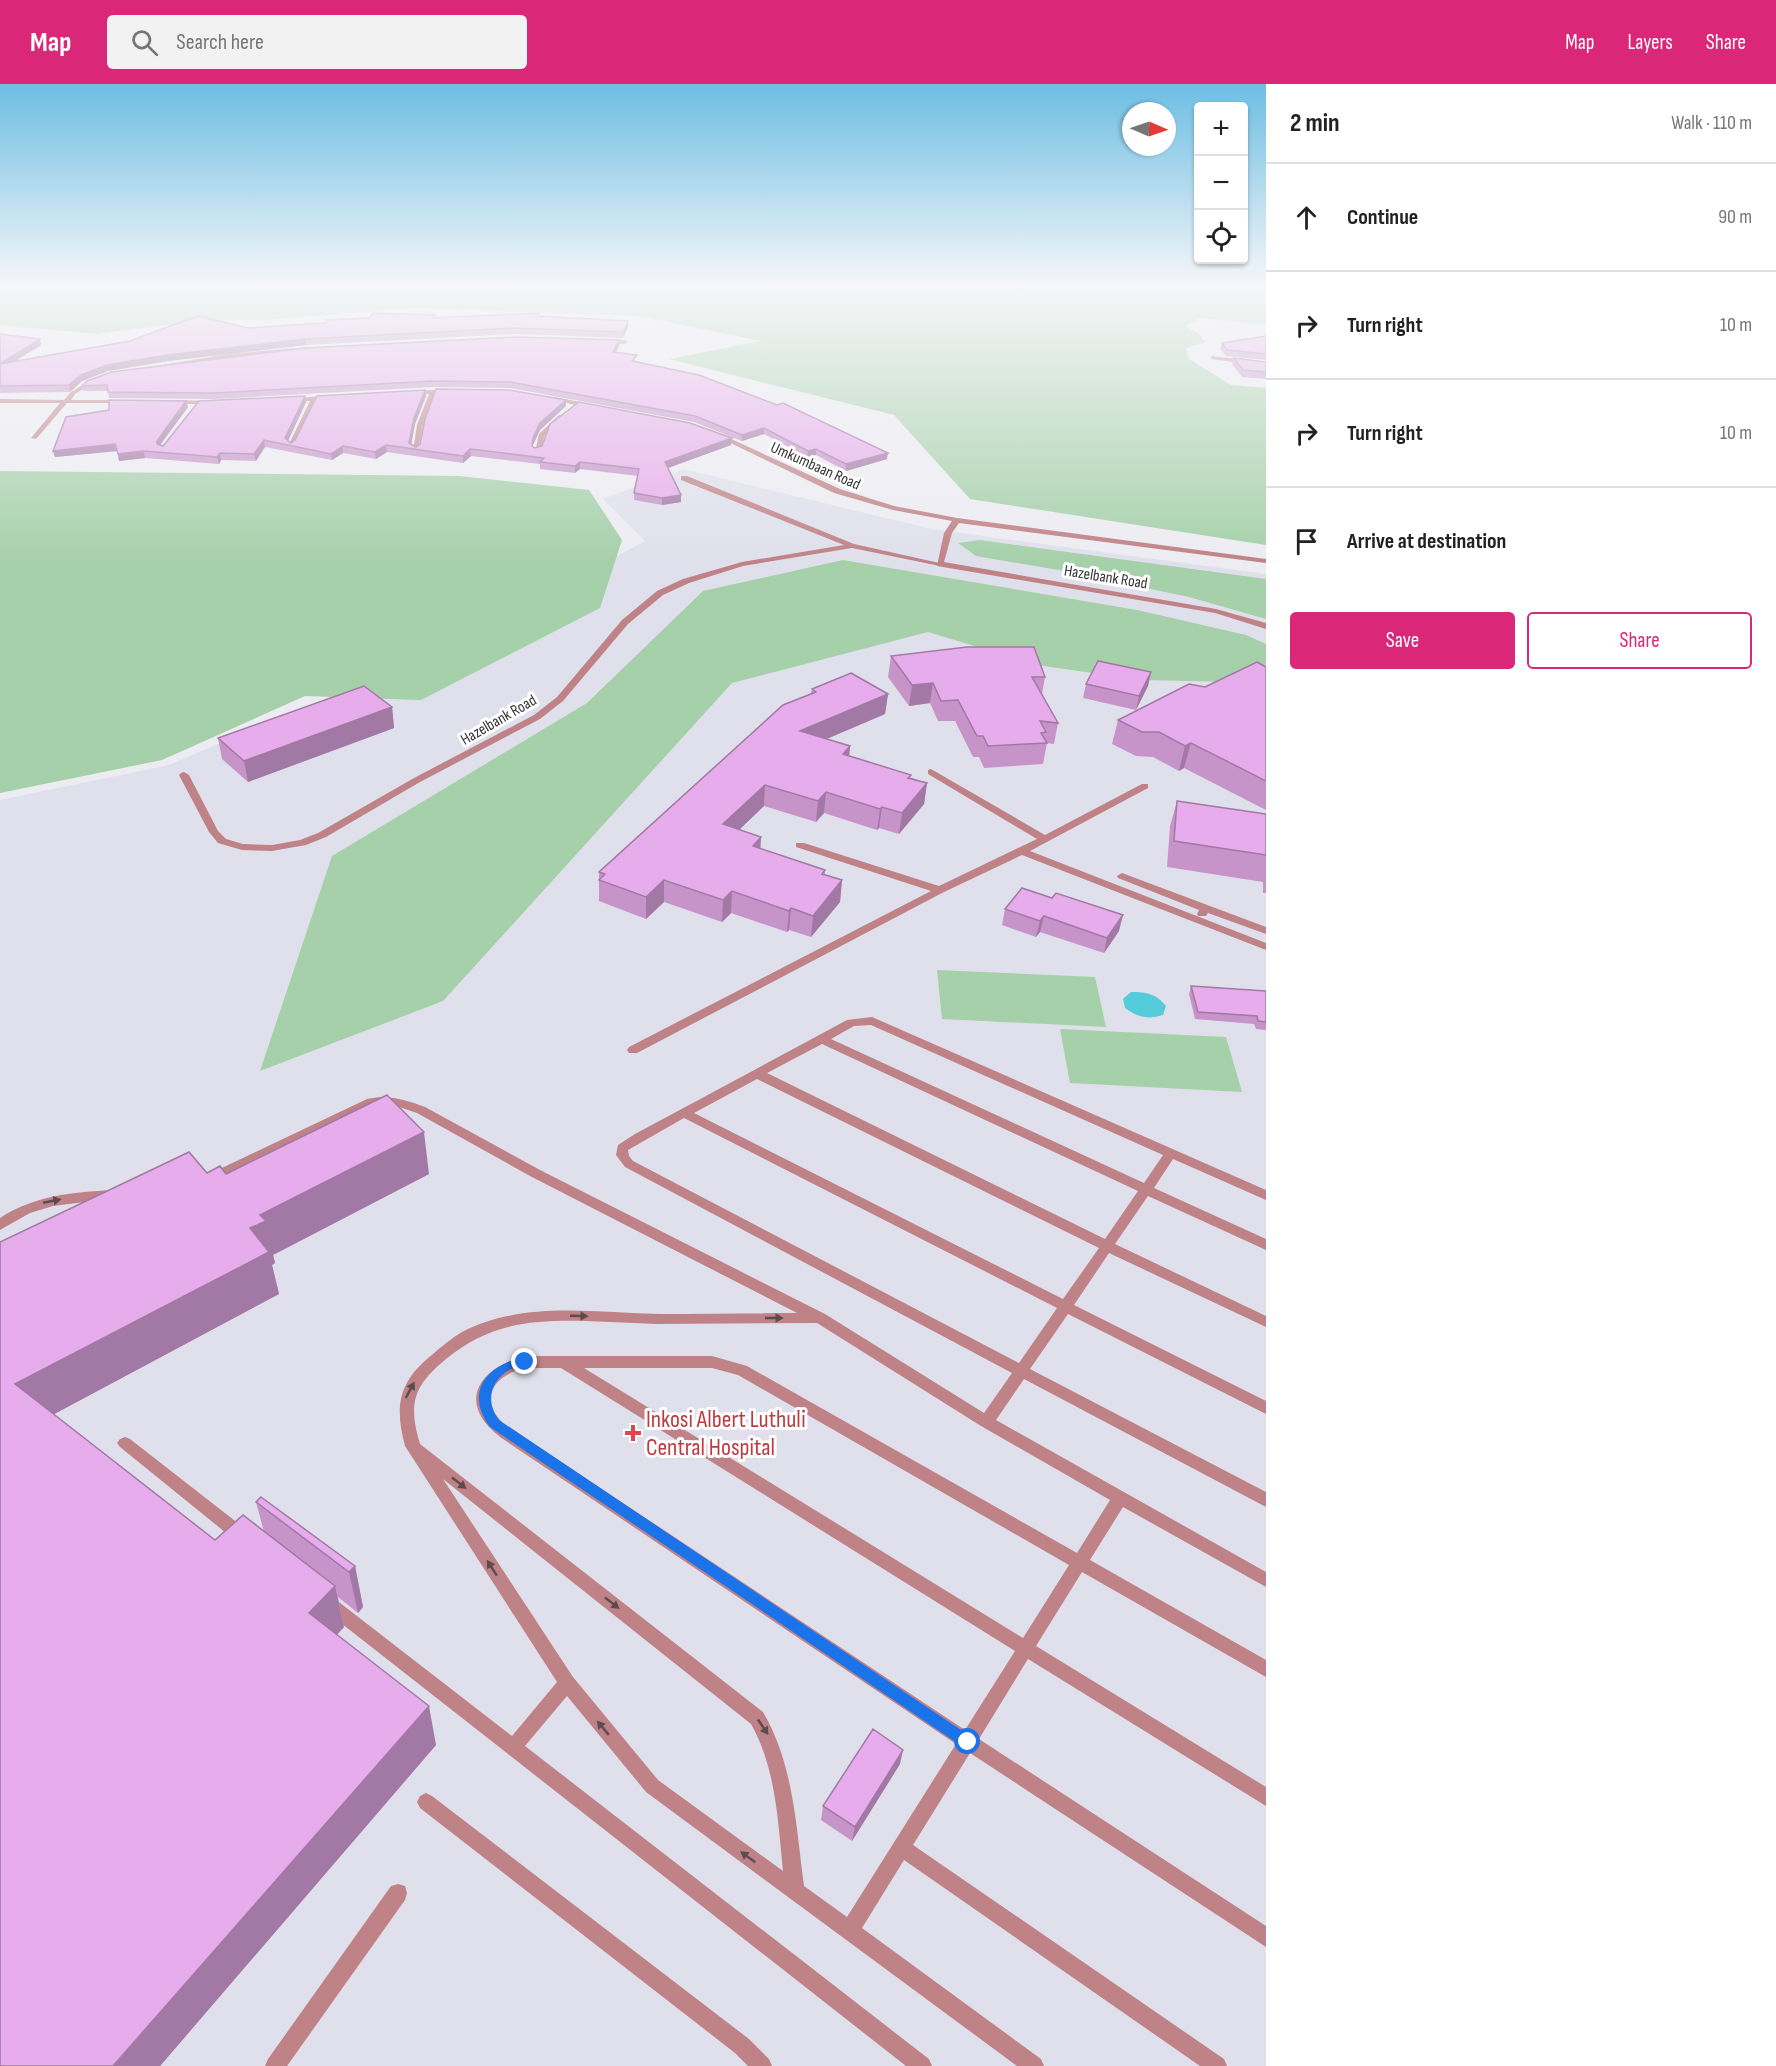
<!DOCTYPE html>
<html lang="en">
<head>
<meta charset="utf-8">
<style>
  :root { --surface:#fff; --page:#f2f2f2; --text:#222; --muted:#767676; --line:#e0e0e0; --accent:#db2777 }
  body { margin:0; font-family:"Sofia Sans Condensed",sans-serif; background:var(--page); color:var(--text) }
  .controls { position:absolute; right:18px; top:18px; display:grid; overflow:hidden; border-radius:6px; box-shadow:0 2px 4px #0004 }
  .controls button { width:54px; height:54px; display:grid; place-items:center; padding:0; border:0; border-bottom:2px solid var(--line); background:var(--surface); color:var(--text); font:30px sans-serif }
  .compass { position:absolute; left:1122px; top:18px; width:54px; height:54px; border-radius:50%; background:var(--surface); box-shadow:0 2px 4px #0004; rotate:92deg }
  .stop { position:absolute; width:18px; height:18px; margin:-14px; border:4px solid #1a73e8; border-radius:50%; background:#fff }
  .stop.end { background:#1a73e8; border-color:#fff; box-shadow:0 2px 6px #0008 }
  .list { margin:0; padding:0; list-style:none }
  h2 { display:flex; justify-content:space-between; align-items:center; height:78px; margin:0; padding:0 24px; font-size:26px }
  h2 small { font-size:20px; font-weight:400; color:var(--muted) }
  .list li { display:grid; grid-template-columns:39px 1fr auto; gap:18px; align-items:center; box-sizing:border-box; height:108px; padding:0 24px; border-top:2px solid var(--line) }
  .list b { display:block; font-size:22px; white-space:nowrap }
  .list em { font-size:20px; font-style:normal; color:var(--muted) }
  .actions { display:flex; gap:12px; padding:18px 24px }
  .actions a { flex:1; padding:14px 0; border:2px solid var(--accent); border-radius:6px; text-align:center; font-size:21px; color:var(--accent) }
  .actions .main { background:var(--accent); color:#fff }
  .icon { flex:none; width:33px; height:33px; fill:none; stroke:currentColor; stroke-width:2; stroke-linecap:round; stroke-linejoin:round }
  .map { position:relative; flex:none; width:1266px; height:1982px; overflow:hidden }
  header { display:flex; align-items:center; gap:36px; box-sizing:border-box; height:84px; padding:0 30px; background:var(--accent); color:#fff }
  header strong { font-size:28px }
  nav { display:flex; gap:33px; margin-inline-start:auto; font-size:21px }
  .search { width:420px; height:54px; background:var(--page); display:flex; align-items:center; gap:15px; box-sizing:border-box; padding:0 21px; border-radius:6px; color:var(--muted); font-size:22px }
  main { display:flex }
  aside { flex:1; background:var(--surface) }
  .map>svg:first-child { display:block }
  .built { fill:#e0e0ec }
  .green { fill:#a5d0a9 }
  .water { fill:#55ccdc }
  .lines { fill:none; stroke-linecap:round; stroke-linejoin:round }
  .lane { fill:#bf8286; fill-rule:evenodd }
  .street { fill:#bf8286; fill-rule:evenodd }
  .wall { fill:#c794ca }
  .shaded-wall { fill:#a278a4 }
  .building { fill:#e7aceb; stroke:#a278a4; stroke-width:1.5 }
  .oneway { fill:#5e4b4e }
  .route { fill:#1a73e8 }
  .health-dot { fill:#e0444e; stroke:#fff; stroke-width:2 }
  .labels { text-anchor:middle; stroke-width:6; stroke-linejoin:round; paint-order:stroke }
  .far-street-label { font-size:16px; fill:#343436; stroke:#fff }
  .near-health-label { font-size:24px; fill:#be3a42; stroke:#fff; text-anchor:start }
</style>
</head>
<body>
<header>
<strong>Map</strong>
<div class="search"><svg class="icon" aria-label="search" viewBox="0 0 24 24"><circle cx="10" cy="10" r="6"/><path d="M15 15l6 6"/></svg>Search here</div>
<nav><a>Map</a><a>Layers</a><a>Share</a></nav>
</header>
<main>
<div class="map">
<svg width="1266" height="1982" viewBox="0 0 1266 1982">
  <rect width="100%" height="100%" fill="#ececf2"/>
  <path class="built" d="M684 385 931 445 1266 490V1982H0V716L169 681 466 554 645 457 603 415Z"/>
  <path class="green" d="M0 202C109 202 217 208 326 202H1266V241L1200 234 1185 242 1199 250 1205 258 1186 264 1189 275 1231 301 1266 304V461L970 415 894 331 669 275 761 257 639 232 413 224 264 236 196 237 96 250 0 241Z
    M0 387 459 392 589 406 622 456 600 524 421 616 305 612 162 676 0 709Z
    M980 456 1266 495V535L1189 513 1064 487 976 472 958 459Z
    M843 476 1137 526 1246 551 1266 560V606L1234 598 1141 596 1037 581 928 548 732 599 443 917 260 987 332 772 587 619 703 507Z
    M937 886 1095 893 1106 943 942 935Z
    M1060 945 1226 953 1242 1008 1070 999Z"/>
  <path class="water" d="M1131 908C1147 908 1156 910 1166 922L1163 931C1147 936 1138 933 1125 924L1123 915Z"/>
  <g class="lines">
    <path class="lane" d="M681 392H687L854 460 944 480 940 482 852 464 743 482 689 499 663 511 628 540 563 617 540 635 420 698 326 753 306 761 272 767 242 766 218 759 209 748 179 691 181 689 184 688 189 691 218 747 226 755 243 760 272 761 300 756 318 749 414 694 534 631 557 613 622 536 657 507 683 495 742 478 844 461 681 396Z
      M931 685 1045 751 1142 700H1148V704L1030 767 1266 859V866L1022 771 944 808 637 969H629L627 966 629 963 931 807 796 763V759H804L939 802 1037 755 928 690V686Z
      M1122 789 1266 843V850L1208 829 1206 832H1198L1197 830 1199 826 1118 794 1117 792Z
      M872 933 1266 1106V1116L1173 1075 1154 1104 1266 1155V1166L1148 1112 1115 1160 1266 1232V1243L1109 1169 1074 1221 1266 1317V1330L1068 1230 1030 1285 1266 1408V1423L1024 1295 996 1336 1266 1488V1503L1123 1423 1090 1476 1266 1576V1593L1082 1488 1036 1562 1266 1703V1722L1028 1575 979 1655 1266 1842V1863L970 1669 913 1761 1224 1975 1227 1982H1200L904 1776 862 1844 1041 1975 1044 1982H1017L646 1708 567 1612 525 1662 929 1975 932 1982H906L323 1525 321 1520 323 1515 329 1513 335 1515 512 1652 557 1598 405 1362C394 1321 399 1297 433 1270 442 1262 452 1254 462 1248 524 1216 594 1229 660 1230 706 1230 751 1229 797 1229L530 1092 417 1029 396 1022H373L217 1097H207L206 1094 207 1091 367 1015C387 1010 407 1016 425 1023L540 1086 825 1230 984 1329 1012 1289 625 1083 616 1071 618 1061 635 1050 847 936ZM871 941 1163 1071 1144 1099 831 955 854 942ZM822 960 1138 1107 1105 1155 767 989ZM757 995 1099 1164 1063 1215 694 1029ZM684 1034 1057 1224 1019 1279 633 1077 629 1072 628 1066ZM586 1237 657 1240 817 1239 981 1342 1110 1416 1077 1469 747 1282 712 1272H525C478 1284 456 1319 500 1353L956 1660 847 1833 804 1802C796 1743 794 1681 763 1628L420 1360C408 1320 413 1302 446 1275 491 1239 530 1236 586 1237ZM525 1284H561L1015 1567 965 1646 504 1340C477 1315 494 1291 525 1284ZM584 1284H712L738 1291 1069 1481 1023 1554ZM443 1395 751 1640C776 1684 778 1738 783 1787L658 1696 573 1593Z
      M112 1106 117 1108 118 1111 117 1114 53 1122 30 1129 0 1146V1134C33 1112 73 1108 112 1106Z
      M125 1353 130 1355 248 1447 250 1452 248 1457 242 1459 236 1457 120 1363 117 1359 120 1355Z
      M426 1709 432 1712 749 1955 769 1975 772 1982H748L735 1969 420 1724 417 1718 420 1712Z
      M398 1800 405 1802 407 1809 405 1816 287 1982H265L268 1975 391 1802Z"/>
    <path class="street" d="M523 253 625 256 628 258 625 260 525 256Z
      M294 264 296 267 227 274 136 288 133 286 227 270Z
      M1212 272 1266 278V282L1210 275Z
      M96 293 99 295 98 296 75 310 71 316H125L127 317V319H67L36 355 31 354 60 319H0V315L64 316 71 308Z
      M454 305 455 306 435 309 423 341 418 366 413 367 417 341 429 310 409 311 406 309 409 307Z
      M332 311 334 312V314L316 316 294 362 289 363 288 362 310 317 289 318 286 316 287 315Z
      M553 313 592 320 595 322 592 324 551 316V314Z
      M172 316 212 317 215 319 212 321 170 319V317Z
      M559 331 564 332 545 351 539 369H535L539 350Z
      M716 348 840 405 894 422 957 434 1266 475V479L959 439 952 449 944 478 1216 525 1266 539V545L1215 529 937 482 944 449 952 437 893 426 834 409 714 351V349Z"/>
  </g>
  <path class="wall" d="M538 232 628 243 623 254 517 250 306 261 168 277 108 287 82 297 70 308 0 309V250L41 261 15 277 248 244 326 239 369 234Z
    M1266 252V276L1226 272 1220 265 1222 259Z
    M619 262 616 268 637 277H636L887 375 846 387 816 371 807 373 764 350 742 357 694 338 510 304 433 303 215 315 109 314 108 307H83L82 302Z
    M1234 274 1266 278V295L1242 293 1232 280Z
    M425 306 426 312 415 340 411 360 416 363 566 322 540 346 533 361V363L535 364 731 361 668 384 681 418 662 421 634 416V409L638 392 580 385 575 389 540 385V380L471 372 463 379 387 368 376 375 343 369 332 376 265 363 256 377 221 376 219 380 145 374 119 377 117 367 55 373 53 367 186 317 188 323 160 361 163 362 305 312 306 318 288 357 291 359Z
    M891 572 1045 593 1042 610 1058 639 1054 660 1047 659 1043 680 984 684 979 673H973L955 637H938L930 619 909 622 888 593Z
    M1266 583V726L1184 684 1179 687 1153 673 1136 672 1112 660 1118 636 1205 603Z
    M1151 588 1148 602 1136 626 1083 614 1086 600Z
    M812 605 888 610 885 630 827 655 850 662 849 672 927 699 924 720 899 750 879 744 877 746 824 729 816 738 764 722 739 746 761 765 825 786V791L842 796 840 818 811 853 789 846 787 848 731 829 722 838 664 818 646 835 599 817V788L811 609Z
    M392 623 394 644 248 698 222 675 218 654Z
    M1177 717 1266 730V809H1263V798L1167 783 1170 742Z
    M1005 825 1119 847 1104 869 1040 848 1036 853 1002 841Z
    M1191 902 1266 907V946L1256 945 1254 940 1195 935 1189 910Z
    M207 1089 429 1090 273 1171 275 1179 272 1181 279 1210 54 1330 215 1456 264 1448 256 1418 355 1482 363 1523 358 1529 338 1513 344 1543 337 1551 436 1661 160 1982 0 1158Z
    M900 1680 852 1757 821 1736 823 1722Z"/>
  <path class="shaded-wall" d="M628 237V243L623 254V248Z
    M40 255 41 261 1 286 0 280Z
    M305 255 306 261 168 277 108 287 82 297 70 308 69 301 81 291 107 281 167 271Z
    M619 256V262L613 273V268Z
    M425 306 426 312 415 340 410 366 409 359 414 334Z
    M305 312 306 318 286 361 285 354Z
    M566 316V322L540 346 533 361V369V354L540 339Z
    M186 317 188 323 158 364 157 357Z
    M764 344V350L742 357V351Z
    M732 354 731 361 665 385V378Z
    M264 356 265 363 256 377 254 370Z
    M115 360 117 367 55 373 53 367Z
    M386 361 387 368 376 375 375 368Z
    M343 362V369L332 376 331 370Z
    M470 365 471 372 463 379V372Z
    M816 365V371L807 373 808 367Z
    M144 367 145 374 119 377 118 370Z
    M220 369 221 376 219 380 217 373Z
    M888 369 887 375 846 387V380Z
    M580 378V385L575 389V382Z
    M681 411V418L662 421V414Z
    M1151 588 1148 602 1136 626 1139 612Z
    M933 599 930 619 909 622 912 601Z
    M888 610 885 630 798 667 800 647Z
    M392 623 394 644 248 698 244 677Z
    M1191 659 1184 684 1179 687 1185 662Z
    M850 662 848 683 843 670Z
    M927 699 924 720 899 750 902 729Z
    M765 701 764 722 722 762 723 740Z
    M826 708 824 729 816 738 818 717Z
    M882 723 879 744 877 746 880 725Z
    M761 753 760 774 753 762Z
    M664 796V818L646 835V813Z
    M842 796 840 818 811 853 813 832Z
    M732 807 731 829 722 838 723 816Z
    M791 824 789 846 787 848 789 827Z
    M1123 831 1119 847 1104 869 1107 854Z
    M1044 832 1040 848 1036 853 1040 837Z
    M424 1048 429 1090 273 1171 275 1179 272 1181 279 1210 32 1342 15 1300 250 1144 260 1131Z
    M355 1482 363 1523 358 1529 349 1488Z
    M335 1502 344 1543 319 1569 309 1529Z
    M429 1622 436 1661 160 1982H113Z
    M903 1666 900 1680 852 1757 855 1743Z"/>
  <path class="building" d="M373 229 435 231 433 234 539 229 538 232 628 237 623 248 517 244 305 255 167 271 107 281 81 291 69 301 0 302V280L130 257 197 232 248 244 326 239V236L369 234Z
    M0 250 40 255 0 280Z
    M1266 252V270L1227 266 1222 259Z
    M517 253 619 256 613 268 637 271 632 277 699 291 777 321 783 319 888 369 846 380 816 365 808 367 764 344 742 351 695 332 510 298 433 297 214 309 108 308 107 301 82 302 87 297 111 288 305 264Z
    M1234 274 1266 278V288L1243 286Z
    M436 305 509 306 566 316 540 339 533 354 532 362 535 364 542 362 550 340 579 318 690 339 732 354 665 378 681 411 662 414 634 409 639 385 580 378 575 382 540 378 544 374 470 365 463 372 386 361 375 368 343 362 331 370 264 356 254 370 220 369 217 373 144 367 118 370 115 360 53 367 66 333 109 326V316L186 317 157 357V360L163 362 199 317 305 312 285 354 291 359 295 356 317 312 425 306 414 334 409 359 416 363 420 360 425 335Z
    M967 563H1034L1045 593H1032L1058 639 1040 637 1046 648 1041 649 1047 659 988 662 983 652H977L958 616 941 617 933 599 912 601 891 572Z
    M1098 577 1151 588 1139 612 1086 600Z
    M1257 578 1266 583V697L1191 659 1185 662 1159 648H1142L1118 636 1189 600 1205 603Z
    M851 589 888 610 800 647 850 662 843 670 911 691 908 694 927 699 902 729 882 723 880 725 826 708 818 717 765 701 723 740 761 753 753 762 825 786 822 790 842 796 813 832 791 824 789 827 732 807 723 816 664 796 646 813 599 796 605 790 599 788 783 621 816 608 812 605Z
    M364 602 392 623 244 677 218 654Z
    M1177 717 1266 730V771L1174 757Z
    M1022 804 1052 814 1056 809 1123 831 1107 854 1044 832 1040 837 1005 825Z
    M1191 902 1266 907V938L1258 937 1257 932 1198 928Z
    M387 1011 424 1048 260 1131 266 1137 250 1144 269 1168 15 1300 215 1456 243 1431 335 1502 309 1529 429 1622 113 1982H0V1158L189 1068 207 1089 220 1082 226 1090Z
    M261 1413 355 1482 349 1488 256 1418Z
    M873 1645 903 1666 855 1743 823 1722Z"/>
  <defs><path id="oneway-solid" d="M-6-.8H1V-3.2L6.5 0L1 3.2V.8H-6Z" transform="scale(1.5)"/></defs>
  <g class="oneway">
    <use href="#oneway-solid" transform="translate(52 1117) rotate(-11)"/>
    <use href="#oneway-solid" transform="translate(579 1232) rotate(2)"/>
    <use href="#oneway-solid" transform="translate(774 1234)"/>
    <use href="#oneway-solid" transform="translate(410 1306) rotate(-62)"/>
    <use href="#oneway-solid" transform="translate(459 1399) rotate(38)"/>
    <use href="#oneway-solid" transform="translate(492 1484) rotate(-123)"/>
    <use href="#oneway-solid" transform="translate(612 1519) rotate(38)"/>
    <use href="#oneway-solid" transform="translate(763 1643) rotate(56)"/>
    <use href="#oneway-solid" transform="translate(603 1644) rotate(-130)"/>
    <use href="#oneway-solid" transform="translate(748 1773) rotate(-144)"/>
  </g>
  <linearGradient id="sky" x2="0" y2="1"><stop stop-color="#6dbee3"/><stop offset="0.42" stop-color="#f6f6f9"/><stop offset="1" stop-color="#f6f6f9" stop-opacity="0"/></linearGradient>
  <rect width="1266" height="480" fill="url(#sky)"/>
  <path class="route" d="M525 1273 531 1278 529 1281C524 1283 516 1283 511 1285 490 1296 485 1318 499 1336L973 1654 975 1658 973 1663 968 1665 963 1663 490 1343C464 1308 487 1280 525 1273Z"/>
  <path class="health-dot" d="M630 1340h6v6h6v6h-6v6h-6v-6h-6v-6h6z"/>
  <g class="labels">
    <g class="far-street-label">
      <text transform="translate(816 381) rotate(24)" y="6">Umkumbaan Road</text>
      <text transform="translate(1106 492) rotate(9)" y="6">Hazelbank Road</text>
      <text transform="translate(498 635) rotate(-30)" y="6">Hazelbank Road</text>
    </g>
    <g class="near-health-label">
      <text x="646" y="1343">Inkosi Albert Luthuli<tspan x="646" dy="28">Central Hospital</tspan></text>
    </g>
  </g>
</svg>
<div class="controls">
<button>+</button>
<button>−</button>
<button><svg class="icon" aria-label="locate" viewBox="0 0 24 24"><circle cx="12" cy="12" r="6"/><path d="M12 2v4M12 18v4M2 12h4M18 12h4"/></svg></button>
</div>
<svg class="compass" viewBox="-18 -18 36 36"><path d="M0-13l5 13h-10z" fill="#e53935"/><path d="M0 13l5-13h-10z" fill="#767676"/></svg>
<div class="stop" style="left:968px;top:1658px"></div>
<div class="stop end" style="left:525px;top:1278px"></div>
</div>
<aside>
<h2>2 min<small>Walk · 110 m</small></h2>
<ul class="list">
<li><svg class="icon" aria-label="ahead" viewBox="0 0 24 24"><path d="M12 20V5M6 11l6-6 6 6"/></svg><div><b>Continue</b></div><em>90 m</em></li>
<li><svg class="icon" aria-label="right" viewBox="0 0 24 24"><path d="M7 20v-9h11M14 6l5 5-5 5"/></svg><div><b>Turn right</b></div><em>10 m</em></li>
<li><svg class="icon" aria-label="right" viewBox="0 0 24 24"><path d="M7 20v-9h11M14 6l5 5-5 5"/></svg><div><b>Turn right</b></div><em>10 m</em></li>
<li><svg class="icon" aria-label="arrive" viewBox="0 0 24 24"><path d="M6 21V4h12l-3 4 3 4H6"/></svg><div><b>Arrive at destination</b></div></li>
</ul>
<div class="actions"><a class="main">Save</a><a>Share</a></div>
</aside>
</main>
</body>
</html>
